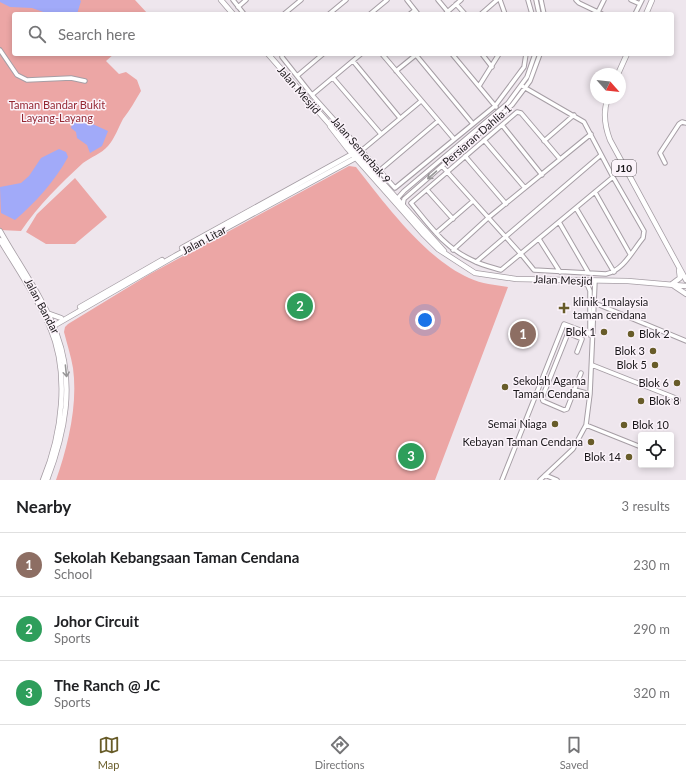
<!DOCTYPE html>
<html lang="en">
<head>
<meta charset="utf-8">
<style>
  :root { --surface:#fff; --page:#f2f2f2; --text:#202124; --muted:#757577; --line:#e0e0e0; --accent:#685c29 }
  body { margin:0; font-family:Lato,sans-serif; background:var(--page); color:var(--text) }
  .controls { position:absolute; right:12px; bottom:12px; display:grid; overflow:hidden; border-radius:4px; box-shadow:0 2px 6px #0003 }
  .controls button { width:36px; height:36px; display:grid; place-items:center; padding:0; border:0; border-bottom:1px solid var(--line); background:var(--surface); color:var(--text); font:20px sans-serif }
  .compass { position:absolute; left:590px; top:68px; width:36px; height:36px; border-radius:50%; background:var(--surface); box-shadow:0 2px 6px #0003; rotate:117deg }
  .you { position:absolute; left:425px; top:320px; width:14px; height:14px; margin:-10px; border:3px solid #fff; border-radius:50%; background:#1a73e8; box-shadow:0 0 0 6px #1a73e833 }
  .badge { display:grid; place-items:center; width:26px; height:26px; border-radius:50%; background:var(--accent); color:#fff; font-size:13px; font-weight:700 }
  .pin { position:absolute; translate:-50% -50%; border:2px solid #fff; box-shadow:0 1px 4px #0006 }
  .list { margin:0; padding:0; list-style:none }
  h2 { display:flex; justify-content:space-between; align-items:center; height:52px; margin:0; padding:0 16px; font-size:17px }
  h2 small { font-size:13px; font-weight:400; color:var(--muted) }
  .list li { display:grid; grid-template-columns:26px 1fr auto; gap:12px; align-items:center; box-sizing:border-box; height:64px; padding:0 16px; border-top:1px solid var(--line) }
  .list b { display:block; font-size:15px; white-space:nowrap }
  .list p { margin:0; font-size:13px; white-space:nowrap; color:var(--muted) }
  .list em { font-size:13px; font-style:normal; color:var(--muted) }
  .icon { flex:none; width:22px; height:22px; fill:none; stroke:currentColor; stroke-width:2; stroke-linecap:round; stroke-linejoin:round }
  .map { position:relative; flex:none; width:686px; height:480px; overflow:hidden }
  .search { position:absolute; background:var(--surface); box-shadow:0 2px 6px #0003; left:12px; right:12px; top:12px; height:44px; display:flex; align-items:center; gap:10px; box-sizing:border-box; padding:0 14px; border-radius:4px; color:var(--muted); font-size:15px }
  .sheet { height:244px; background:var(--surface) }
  nav { display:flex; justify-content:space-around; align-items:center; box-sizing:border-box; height:56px; border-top:1px solid var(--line); background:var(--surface); font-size:11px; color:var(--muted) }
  nav a { display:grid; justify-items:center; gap:2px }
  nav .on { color:var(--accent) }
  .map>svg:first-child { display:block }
  .green { fill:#eca6a5 }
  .water { fill:#a1aaf9 }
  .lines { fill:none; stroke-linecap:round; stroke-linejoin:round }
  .minor-casing { stroke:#a69ea5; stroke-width:5.5 }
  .major-casing { stroke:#a69ea5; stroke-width:6 }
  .minor { stroke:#fff; stroke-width:3.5 }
  .major { stroke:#fff; stroke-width:4.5 }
  .oneway { stroke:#989798 }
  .poi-dot { fill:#685c29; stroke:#fbf3fa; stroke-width:1.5 }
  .labels { text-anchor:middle; stroke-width:3; stroke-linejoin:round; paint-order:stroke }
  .shield { fill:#fbf3fa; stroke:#5e595d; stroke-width:1 }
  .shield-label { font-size:10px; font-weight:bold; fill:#1a171a }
  .street-label { font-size:11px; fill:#1a171a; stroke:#fbf3fa }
  .park-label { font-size:11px; fill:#952833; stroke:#fbf3fa }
  .poi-label { font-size:11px; fill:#1a171a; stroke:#fbf3fa; text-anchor:end }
</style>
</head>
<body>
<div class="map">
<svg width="686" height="480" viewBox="0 0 686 480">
  <rect width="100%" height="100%" fill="#eee6ed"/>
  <path class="green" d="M0 0H135L148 14H14V54H114L106 61 119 74 126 72 137 80 141 91C135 101 130 110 123 119 118 128 115 138 108 146 101 154 91 157 83 163 60 184 38 206 21 231L0 230Z
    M349 166 356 167C385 204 426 259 469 278 482 284 495 285 508 287L435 480H56C68 446 78 405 73 368 71 356 67 344 64 332L65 327 68 324 150 274Z
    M75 178 107 217 75 244H46L26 232 37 214Z"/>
  <path class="water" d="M0 0H80L81 1 77 14H49L32 8 10 7 0 2Z
    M73 119 86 121 108 131 102 146 90 153 87 145 77 138 76 132 71 128Z
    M59 149 66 152 68 157C55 181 35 203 15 220L1 213 0 187 21 183 29 176 41 158Z"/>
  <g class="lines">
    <g class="minor-casing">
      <path id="minor" d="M233 0 244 14
        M407 0 418 14
        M438 0 448 12
        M500 0 505 14
        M528 0 532 14
        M536 0 539 14
        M541 0 544 14
        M576 0 579 3 602 14
        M631 0 640 4
        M456 4 465 14
        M238 7 246 0
        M598 12 604 0
        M284 14 301 0
        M329 14 346 0
        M370 14 387 0
        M410 14 415 10
        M445 14 461 0
        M481 14 497 0
        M635 14 642 0
        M0 50 17 75 27 80 71 78 85 81
        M282 54V57L312 95 395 188 495 106 524 67 526 54
        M382 54 454 139
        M452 54 496 107
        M482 54 492 67
        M416 55 473 124
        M353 61 400 118
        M396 71 417 54
        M297 76 323 54
        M333 78 381 134
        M479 86 499 54
        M312 95 361 54
        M502 125 542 175
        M484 140 525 188
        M544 141 574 115
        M361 151 421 101
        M465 156 506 204
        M560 159 521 113 517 112 411 203C429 225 445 248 472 260 481 265 491 267 501 270L613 177
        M665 163 660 153 679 124 682 122 686 123
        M442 166 521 254 534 270 606 274C623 271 633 250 643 238L644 231 613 177 584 122 522 86
        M379 171 438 121
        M428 191 453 219
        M595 192 630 254
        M396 200 404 191 508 103 527 77 535 54
        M403 205 404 199 512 105 530 81 540 54
        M576 208 614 272
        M559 222 588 272
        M436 233 473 201
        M539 239 560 272
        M453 250 488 218 591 134
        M476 262 601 155
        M581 280 588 286 590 291V335
        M590 304H597L686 341
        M577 352 582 339 568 333 542 398 543 401 564 410 567 409 581 373
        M592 365 678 399V402
        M575 390 590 394
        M586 425 641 447
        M545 475 557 480
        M502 480 564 324 593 335
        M540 480 573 449 586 425 590 394 595 281"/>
    </g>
    <g class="major-casing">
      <path id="major" d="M221 0 233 14
        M646 14 652 0
        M268 54 331 126
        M618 74 627 54
        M608 98C603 111 605 127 610 140L686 280
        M330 126 347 148 424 235 438 249 475 273 516 279 628 281 686 286
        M338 133 444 251
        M0 231C18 263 45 301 57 335 75 384 65 433 47 480
        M0 240C17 268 37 297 50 327 70 374 62 434 43 480
        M182 248 356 152
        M672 284 680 278 679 270
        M674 286 686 294
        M80 307 162 260
        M47 313 61 318
        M50 328 175 256 359 156"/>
    </g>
    <use href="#minor" class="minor"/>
    <use href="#major" class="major"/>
  </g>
  <defs><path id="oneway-shaft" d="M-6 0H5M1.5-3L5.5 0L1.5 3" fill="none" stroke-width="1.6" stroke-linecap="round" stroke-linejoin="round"/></defs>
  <g class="oneway">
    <use href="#oneway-shaft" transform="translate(432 175) rotate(139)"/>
    <use href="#oneway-shaft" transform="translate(66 371) rotate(84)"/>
  </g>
  <g class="poi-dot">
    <path d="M562 302h4v4h4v4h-4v4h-4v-4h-4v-4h4z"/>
    <circle cx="604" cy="332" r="4"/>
    <circle cx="631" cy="334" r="4"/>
    <circle cx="653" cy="351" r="4"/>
    <circle cx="655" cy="365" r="4"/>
    <circle cx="677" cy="383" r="4"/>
    <circle cx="505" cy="387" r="4"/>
    <circle cx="641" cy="401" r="4"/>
    <circle cx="555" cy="424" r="4"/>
    <circle cx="624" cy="425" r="4"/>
    <circle cx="591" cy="442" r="4"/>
    <circle cx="629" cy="457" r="4"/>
  </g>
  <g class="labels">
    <rect class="shield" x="612" y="160" width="24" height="16" rx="3"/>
    <g class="shield-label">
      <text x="624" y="172">J10</text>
    </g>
    <g class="street-label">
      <text transform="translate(299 90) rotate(49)" y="4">Jalan Mesjid</text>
      <text transform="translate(477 135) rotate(-41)" y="4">Persiaran Dahlia 1</text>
      <text transform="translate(361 150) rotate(49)" y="4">Jalan Semerbak 9</text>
      <text transform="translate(204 240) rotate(-28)" y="4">Jalan Litar</text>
      <text transform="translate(563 280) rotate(2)" y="4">Jalan Mesjid</text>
      <text transform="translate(42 306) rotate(62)" y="4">Jalan Bandar</text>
    </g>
    <g class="park-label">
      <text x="57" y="109">Taman Bandar Bukit<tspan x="57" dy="13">Layang-Layang</tspan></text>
    </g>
    <g class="poi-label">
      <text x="573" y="306" text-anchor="start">klinik 1malaysia<tspan x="573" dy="13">taman cendana</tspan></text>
      <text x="596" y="336">Blok 1</text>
      <text x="639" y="338" text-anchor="start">Blok 2</text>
      <text x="645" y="355">Blok 3</text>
      <text x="647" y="369">Blok 5</text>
      <text x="513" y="385" text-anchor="start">Sekolah Agama<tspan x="513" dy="13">Taman Cendana</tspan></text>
      <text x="669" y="387">Blok 6</text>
      <text x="649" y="405" text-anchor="start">Blok 8</text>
      <text x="547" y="428">Semai Niaga</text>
      <text x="632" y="429" text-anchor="start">Blok 10</text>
      <text x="583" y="446">Kebayan Taman Cendana</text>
      <text x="621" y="461">Blok 14</text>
    </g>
  </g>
</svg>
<div class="controls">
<button><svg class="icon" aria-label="locate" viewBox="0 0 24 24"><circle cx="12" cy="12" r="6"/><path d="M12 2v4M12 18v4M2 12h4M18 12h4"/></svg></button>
</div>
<svg class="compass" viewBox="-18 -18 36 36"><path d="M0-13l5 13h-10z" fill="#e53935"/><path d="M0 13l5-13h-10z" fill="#757577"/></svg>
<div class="you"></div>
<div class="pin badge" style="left:523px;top:334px;background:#8d6e63">1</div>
<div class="pin badge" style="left:300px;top:306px;background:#2e9e5b">2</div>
<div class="pin badge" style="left:411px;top:456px;background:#2e9e5b">3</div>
<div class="search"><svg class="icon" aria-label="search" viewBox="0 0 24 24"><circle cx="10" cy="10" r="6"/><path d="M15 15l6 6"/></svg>Search here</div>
</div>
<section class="sheet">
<h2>Nearby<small>3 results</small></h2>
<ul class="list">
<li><span class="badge" style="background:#8d6e63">1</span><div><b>Sekolah Kebangsaan Taman Cendana</b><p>School</p></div><em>230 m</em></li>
<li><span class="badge" style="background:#2e9e5b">2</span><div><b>Johor Circuit</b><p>Sports</p></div><em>290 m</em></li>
<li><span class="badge" style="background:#2e9e5b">3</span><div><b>The Ranch @ JC</b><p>Sports</p></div><em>320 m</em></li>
</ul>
</section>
<nav>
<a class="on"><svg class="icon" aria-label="map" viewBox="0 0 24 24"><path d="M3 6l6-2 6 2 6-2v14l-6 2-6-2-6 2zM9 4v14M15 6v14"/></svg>Map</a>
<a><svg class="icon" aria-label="directions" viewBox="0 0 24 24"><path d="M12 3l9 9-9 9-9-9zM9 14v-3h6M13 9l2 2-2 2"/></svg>Directions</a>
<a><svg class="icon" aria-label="saved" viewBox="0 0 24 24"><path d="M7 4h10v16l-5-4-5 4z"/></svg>Saved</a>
</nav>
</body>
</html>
